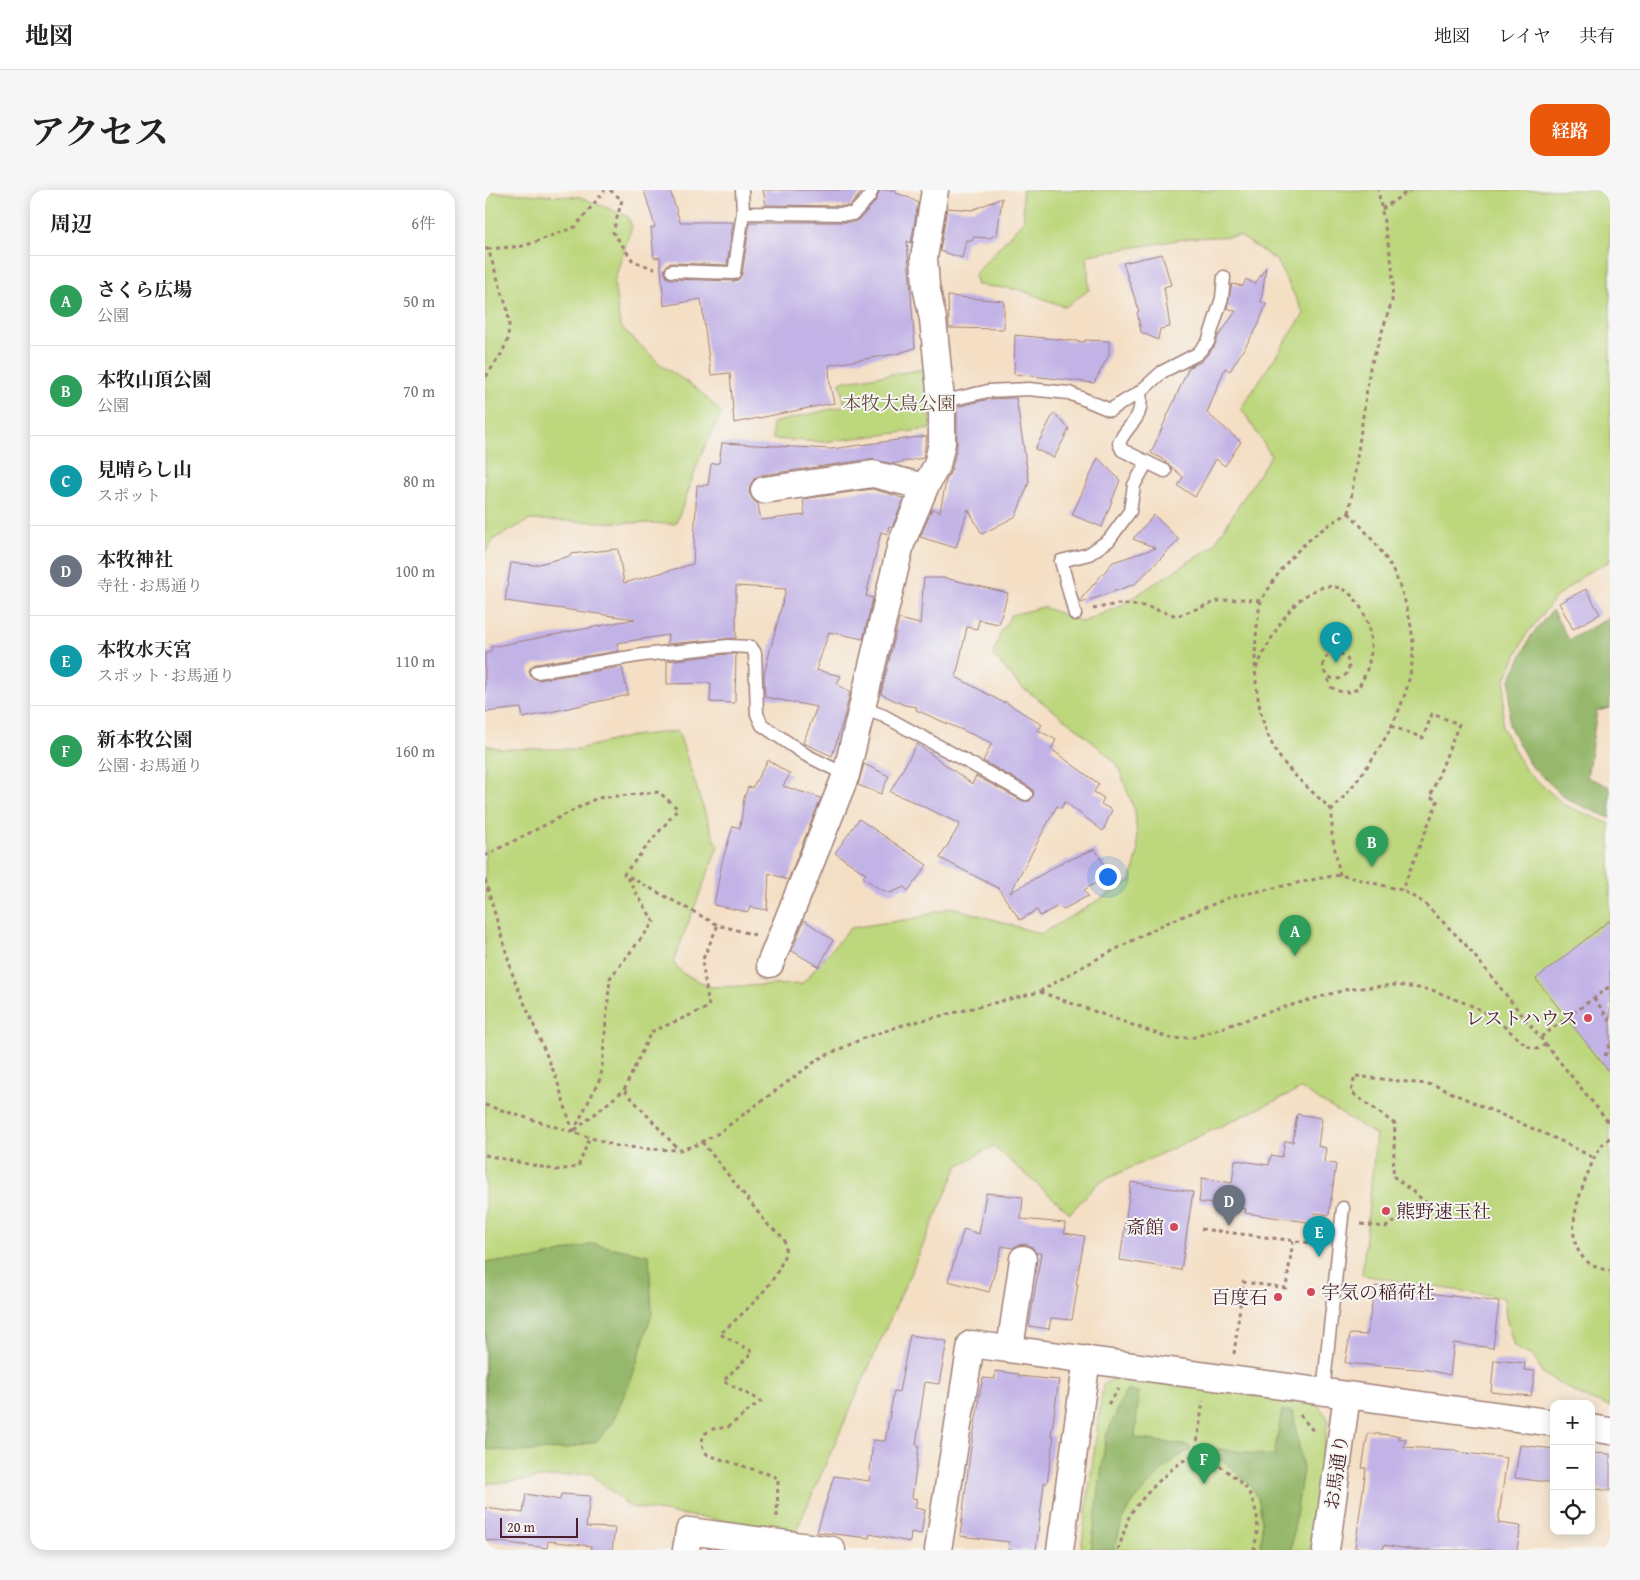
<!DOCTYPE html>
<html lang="ja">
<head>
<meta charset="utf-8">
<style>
  :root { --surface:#fff; --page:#f6f6f6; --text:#222; --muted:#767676; --line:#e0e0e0; --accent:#ea580c }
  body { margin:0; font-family:"Gentium Book Plus","Noto Serif JP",serif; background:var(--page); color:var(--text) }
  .controls { position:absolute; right:15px; bottom:15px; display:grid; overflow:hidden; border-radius:10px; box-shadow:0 2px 12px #0003 }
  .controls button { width:45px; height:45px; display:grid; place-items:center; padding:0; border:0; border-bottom:1px solid var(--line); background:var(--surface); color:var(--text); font:25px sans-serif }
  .scale { position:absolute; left:15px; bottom:12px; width:78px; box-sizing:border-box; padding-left:5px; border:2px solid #4a1f2b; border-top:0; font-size:14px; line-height:18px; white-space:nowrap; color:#4a1f2b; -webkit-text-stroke:4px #f6f6f2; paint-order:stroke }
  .you { position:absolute; left:622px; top:686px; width:18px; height:18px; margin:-12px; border:4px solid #fff; border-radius:50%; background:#1a73e8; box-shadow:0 0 0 8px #1a73e833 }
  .badge { display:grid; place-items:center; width:32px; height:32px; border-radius:50%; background:var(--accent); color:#fff; font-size:16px; font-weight:700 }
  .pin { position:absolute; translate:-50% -41px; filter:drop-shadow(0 1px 2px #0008) }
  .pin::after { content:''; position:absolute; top:26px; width:18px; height:15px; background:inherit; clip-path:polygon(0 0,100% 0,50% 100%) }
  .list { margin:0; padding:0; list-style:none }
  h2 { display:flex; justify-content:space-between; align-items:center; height:65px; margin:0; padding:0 20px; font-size:21px }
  h2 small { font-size:16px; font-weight:400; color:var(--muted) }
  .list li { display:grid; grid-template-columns:32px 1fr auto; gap:15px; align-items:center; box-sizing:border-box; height:90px; padding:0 20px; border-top:1px solid var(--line) }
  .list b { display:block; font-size:19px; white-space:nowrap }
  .list p { margin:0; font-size:16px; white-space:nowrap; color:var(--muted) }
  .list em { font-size:16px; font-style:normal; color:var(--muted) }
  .icon { flex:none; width:28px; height:28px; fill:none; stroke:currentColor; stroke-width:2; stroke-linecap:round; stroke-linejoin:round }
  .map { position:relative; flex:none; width:1125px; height:1360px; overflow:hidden; border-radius:15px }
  header { display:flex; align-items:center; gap:30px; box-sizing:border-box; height:70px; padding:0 25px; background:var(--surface); border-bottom:1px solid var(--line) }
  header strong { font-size:24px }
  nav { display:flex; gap:28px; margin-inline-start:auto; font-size:18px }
  .intro { display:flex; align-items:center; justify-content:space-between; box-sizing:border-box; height:120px; padding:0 30px }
  h1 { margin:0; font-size:35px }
  .button { padding:12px 22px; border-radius:15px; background:var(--accent); color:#fff; font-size:18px; font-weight:700 }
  main { display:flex; gap:30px; padding:0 30px }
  aside { flex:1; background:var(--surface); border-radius:15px; box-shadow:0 2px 12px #0003 }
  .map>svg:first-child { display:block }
  .green { fill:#bdd77d; stroke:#847b54 }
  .forest { fill:#96b86c; stroke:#706c4c }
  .building { fill:#c2b3e6 }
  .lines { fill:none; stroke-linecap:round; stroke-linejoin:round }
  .service-casing { stroke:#9f7f78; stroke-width:15 }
  .minor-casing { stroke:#9f7f78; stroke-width:29 }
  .path { stroke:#9f7f78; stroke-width:3; stroke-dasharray:4 4; stroke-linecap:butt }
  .service { stroke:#fff; stroke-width:12 }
  .minor { stroke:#fff; stroke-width:26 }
  .poi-dot { fill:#d1495b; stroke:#f6f6f2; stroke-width:2 }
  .labels { text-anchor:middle; stroke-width:4; stroke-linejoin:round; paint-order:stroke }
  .park-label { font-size:19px; fill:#674d40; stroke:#f6f6f2 }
  .poi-label { font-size:19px; fill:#4a1f2b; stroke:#f6f6f2; text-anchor:end }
  .street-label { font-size:19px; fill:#4a1f2b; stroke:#f6f6f2 }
</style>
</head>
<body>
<header>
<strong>地図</strong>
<nav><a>地図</a><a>レイヤ</a><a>共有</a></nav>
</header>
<div class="intro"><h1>アクセス</h1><a class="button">経路</a></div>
<main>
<aside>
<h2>周辺<small>6件</small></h2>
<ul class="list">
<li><span class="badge" style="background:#2e9e5b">A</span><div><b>さくら広場</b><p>公園</p></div><em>50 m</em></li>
<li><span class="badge" style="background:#2e9e5b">B</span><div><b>本牧山頂公園</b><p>公園</p></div><em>70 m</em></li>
<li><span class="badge" style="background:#0f9aa8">C</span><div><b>見晴らし山</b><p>スポット</p></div><em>80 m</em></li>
<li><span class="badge" style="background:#6b7280">D</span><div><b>本牧神社</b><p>寺社 · お馬通り</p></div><em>100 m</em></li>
<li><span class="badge" style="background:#0f9aa8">E</span><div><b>本牧水天宮</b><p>スポット · お馬通り</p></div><em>110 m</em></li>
<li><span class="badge" style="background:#2e9e5b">F</span><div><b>新本牧公園</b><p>公園 · お馬通り</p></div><em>160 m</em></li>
</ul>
</aside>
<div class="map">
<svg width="1125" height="1360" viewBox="0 0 1125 1360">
  <rect width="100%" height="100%" fill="#f6f6f2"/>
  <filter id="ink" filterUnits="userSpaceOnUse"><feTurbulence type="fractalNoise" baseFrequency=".02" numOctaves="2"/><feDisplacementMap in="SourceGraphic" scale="10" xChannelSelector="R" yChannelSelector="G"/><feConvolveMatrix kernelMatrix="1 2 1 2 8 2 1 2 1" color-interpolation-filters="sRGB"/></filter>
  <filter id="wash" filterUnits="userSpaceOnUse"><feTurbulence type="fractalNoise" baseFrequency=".0096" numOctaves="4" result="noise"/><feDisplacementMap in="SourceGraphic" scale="20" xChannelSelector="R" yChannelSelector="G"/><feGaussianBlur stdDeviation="1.12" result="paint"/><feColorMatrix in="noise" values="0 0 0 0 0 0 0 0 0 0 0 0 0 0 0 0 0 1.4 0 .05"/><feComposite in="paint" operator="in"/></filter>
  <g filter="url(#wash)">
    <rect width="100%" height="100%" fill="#f4dfc5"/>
    <path class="green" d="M537 0H1125V371L1102 383 1070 408 1041 445 1020 489 1017 537 1040 580 1079 615 1125 634V1217L1097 1206 1057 1183 1049 1167 1029 1157 1021 1127 1019 1108 877 1085 891 945 816 899 613 993 585 1023 508 956 473 976 311 1341 145 1317 105 1283 0 1294V555L17 559H94L146 546 193 541 222 629 233 657 188 772 197 783 226 797 317 794 365 738 432 728 467 717 556 744 646 691 653 662 650 621 632 574 593 539 533 494 508 465 516 442 526 425 558 417 598 432 635 416 728 356 786 265 756 218 819 124 791 70 755 46 706 48 602 65 604 100 580 117 536 100 492 95 489 85 539 30Z
      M0 2 95 7 142 26 147 36 129 92 135 136 176 175 212 199 236 222C231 238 224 247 218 261 207 285 202 310 190 334L45 330 9 349 0 363Z
      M440 179 446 215 445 239 338 252 288 249 287 233 360 216 355 192Z
      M630 1187 832 1214 843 1228 825 1360H596L618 1195Z"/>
    <path class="forest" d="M1067 420 1084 450 1125 427V518L1112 521 1102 587 1125 597V628L1083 610 1045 575 1024 535 1025 490 1046 446Z
      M108 1054 164 1065 167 1123 148 1185 126 1235 112 1251 80 1259 33 1262 0 1259V1072L47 1070Z
      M641 1201 654 1202 650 1248 705 1256 704 1261C689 1265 649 1308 641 1323 635 1334 633 1348 629 1360H606L621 1246Z
      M797 1220 808 1222 818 1279 806 1360H775C778 1343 778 1317 770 1302 765 1294 741 1271 732 1267 728 1265 722 1264 718 1262V1257L789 1266Z"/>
    <g id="blocks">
      <path class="building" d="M159 0H185L195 32H248L242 75 187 73 183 74 179 80 182 88 187 89 249 91 253 90 257 84 265 32H368L374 30 390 12 395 0H411V3L425 8 433 13 426 53 422 51 430 158 411 164 344 175 345 195 349 213 249 233 245 183 226 185 216 109 179 116 175 67 169 68 166 38 170 37Z
        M278 0H378L365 16 281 15Z
        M517 8 512 44 505 48 488 47 487 51 481 50 477 68 455 61 462 18 487 20Z
        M677 64 686 95 679 97 685 137 675 139 673 150 656 142 652 122 654 121 638 73Z
        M781 77 776 112 781 114 773 136 745 181 740 178 722 223 756 252 740 276 731 269 710 307 693 296 698 287 676 268 666 263 704 177 716 172 729 157 733 147 751 121 742 118 747 94 758 96 761 89 770 94Z
        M463 106 519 111V139L464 138Z
        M530 145 600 152V150L624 151V165L609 193 529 184Z
        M531 208 544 292 531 326 497 344 483 319 471 358 435 347 447 319 455 322 461 291 467 279 472 256V217L504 209Z
        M569 223 584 239 569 268 550 259Z
        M442 246 438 268 408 274 386 269 277 285 269 289 265 295 264 303 268 310 273 314 276 330 320 325 318 309 387 299 409 305 419 309 407 337 404 336 402 344 396 342 381 406 388 408 378 449 344 442 331 480 356 486 352 494 365 503 358 531 347 566 318 553 332 517 280 507 279 484 301 399 251 396V448L182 454 183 445 132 453 134 461 51 474 47 476 44 480 46 487 53 490 137 477 143 505 38 528 36 518 0 522V464L7 460 6 457 150 429 20 411 26 373 50 375 85 366V364L133 359 139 393 208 374 212 295H223L226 274 234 273 237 253 346 259Z
        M613 268 635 290 617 337 587 325Z
        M669 325 694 350 650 394 596 413 595 410 628 372 671 358 648 349Z
        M439 388H460L523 403 514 434 494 430 492 439 482 437 471 487 519 513V511L557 535 553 540 571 550 566 559 614 594 609 602 619 608 616 614 627 620 618 641 580 612 576 618 572 616 525 703 583 669 584 670 610 659 625 684 599 700 603 706 577 720 573 716 555 726 552 720 535 730 513 698 455 668 475 634 429 612 405 602 432 554 487 594 491 586 538 611H545L549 604 548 600 545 597 498 571 507 553 431 520 432 517 419 515 396 504 414 429 435 434Z
        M1101 399 1115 424 1088 439 1074 413Z
        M243 464H251L250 513 225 512 226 493 182 494V471Z
        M283 570 305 584 298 596 336 608 303 690 284 683 282 720 265 717 263 722 229 715 237 672 248 636 255 638 259 608 263 597 267 598Z
        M379 574 404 586 396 604 373 595Z
        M374 629 442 675 423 701 419 697 405 703 393 698 378 687 381 684 350 663Z
        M319 730 348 750 334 777 307 761Z
        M1125 730V883L1051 789Z
        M812 924 837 928 833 956 841 958 839 972 851 974 844 1025 830 1023 829 1033 760 1023 761 1019 714 1012 717 988 747 993 750 970 784 975 786 965 797 967 800 951 808 952Z
        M646 992 708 1002 696 1080 635 1070Z
        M501 1003 538 1007 536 1029 580 1033 579 1043 600 1046 591 1094H593L587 1130 566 1128 564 1139 544 1136 556 1063H551L547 1057 541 1054 533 1055 528 1058 517 1056 504 1102 463 1091 479 1039 494 1044Z
        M890 1096 1014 1112 1008 1158 969 1153 965 1185 943 1180 860 1173 865 1144 882 1145Z
        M425 1145 462 1151 454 1194 440 1192 431 1255H434L427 1308 432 1309 430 1318 440 1320 436 1344 426 1342 425 1352 385 1344 384 1348 332 1342 349 1286 384 1291 388 1250 400 1251 409 1201 414 1202Z
        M1009 1170 1040 1173 1039 1180 1050 1181 1046 1206 1006 1202Z
        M510 1181 534 1184 533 1186 574 1190 566 1246H569L562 1293H559L551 1360H523L524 1352 475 1346 485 1264 494 1211H493L498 1188 510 1189Z
        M883 1243 915 1246 914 1249 921 1248 919 1257 971 1260V1262L1022 1268 1013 1333 1036 1336 1032 1360H930L899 1355 898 1360 870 1358 881 1278H877Z
        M1035 1255 1069 1259V1293L1030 1288Z
        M1106 1263 1125 1264V1301L1106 1298Z
        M41 1304 75 1310 76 1304 105 1306 101 1337 130 1338 127 1360H106V1356L63 1351 62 1358 0 1350V1318L38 1323Z"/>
    </g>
  </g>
  <g filter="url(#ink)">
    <use href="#blocks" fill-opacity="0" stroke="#9f7f78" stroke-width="1"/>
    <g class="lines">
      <g class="service-casing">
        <path id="service" d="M258 23 368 24 384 7 387 0
          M187 81 249 83 258 23 257 0
          M655 202C659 231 644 231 634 253L637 260 680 281
          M456 212 503 201 543 199 584 203 625 220 655 202 677 182 712 164 723 152 737 108 739 87
          M590 424 576 371 604 364 624 350 645 321 649 295 662 272
          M52 482 158 465 243 456 266 457 270 463 272 524 277 535 321 565 361 585
          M377 518 399 526 541 604
          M838 1202 858 1018"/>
      </g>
      <g class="minor-casing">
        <path id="minor" d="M279 300 388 284 440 297
          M285 774 361 585 416 354 440 297 452 275 457 253V221L448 129 441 96 439 68 450 0
          M525 1159 538 1069
          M1106 1238 1125 1241
          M201 1360 204 1341 347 1360
          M453 1360 486 1154 1069 1233
          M575 1360 602 1169
          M841 1360 862 1205"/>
      </g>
      <path class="path" d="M125 0 137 10 128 42 148 71 170 79
        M897 19 925 0
        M0 59H3L22 118 24 133 23 149 17 163 0 188
        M3 59 39 56 90 37 120 0
        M864 323 885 178 907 111 908 94 907 74 893 0
        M608 419 632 414 659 416 692 426 733 411 756 409 776 411
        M838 476a13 13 0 1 1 26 0a13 13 0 1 1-26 0Z
        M771 478C785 452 798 420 823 404 863 378 887 425 886 460 885 473 880 488 872 499 862 504 855 503 846 497L842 486
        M906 536 938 548 947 524 974 534 945 607 953 610 917 700
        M847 620C828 602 806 585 792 563 769 526 767 471 773 429 774 423 774 416 776 411 778 406 782 402 784 398 803 366 831 340 864 323
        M0 666 112 608 174 602 193 619 139 684 233 735 270 745
        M855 685 847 645V620C885 579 925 520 928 462 929 438 919 402 908 381 898 361 879 339 864 323
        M0 690 29 789 71 887 88 942
        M555 802 687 849 710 847 793 819 863 799 911 795 947 800 990 817 1008 827 1042 856 1053 859 1061 854
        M1109 808 1125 831
        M1056 847 1125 796
        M1120 866 1125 853
        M139 900 166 842 224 817 217 771 233 735
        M0 915 132 956 165 959 194 960 211 955 232 944 335 868 379 848 418 835 554 802 595 778 679 734 746 707 836 688 855 685 917 700 939 713 980 754 1125 934
        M90 940 139 900 193 959
        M88 942 116 887 125 788 169 732 141 686
        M1125 948C1117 953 1113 960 1109 968 1097 998 1071 1053 1107 1075 1111 1078 1119 1079 1125 1081
        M217 952 284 1036 299 1048C300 1053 301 1058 300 1063 292 1095 258 1123 235 1144L268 1162 238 1191 276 1211 243 1237 228 1239 219 1244C216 1253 216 1258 223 1265L289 1286 293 1289 292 1327
        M0 965 71 980 93 977 105 947
        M876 1034 901 1037 942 1013 908 986 910 934 866 902 870 886 949 895 1076 951 1109 968
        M716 1039 835 1054
        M749 1164 758 1092 801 1098 808 1050
        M623 1214 634 1199
        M815 1225 830 1243
        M710 1267 718 1211
        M633 1360C637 1349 640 1337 644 1327 650 1314 690 1272 704 1268 722 1263 749 1285 760 1297 766 1304 770 1316 772 1326 774 1336 771 1349 769 1360"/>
      <use href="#service" class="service"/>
      <use href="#minor" class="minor"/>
    </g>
  </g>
  <g class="poi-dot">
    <circle cx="1103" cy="828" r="5"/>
    <circle cx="901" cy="1021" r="5"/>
    <circle cx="689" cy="1037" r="5"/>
    <circle cx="826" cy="1102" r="5"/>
    <circle cx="793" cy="1107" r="5"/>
  </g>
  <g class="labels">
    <g class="park-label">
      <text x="414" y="220">本牧大鳥公園</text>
    </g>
    <g class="poi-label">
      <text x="1093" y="835">レストハウス</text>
      <text x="911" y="1028" text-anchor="start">熊野速玉社</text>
      <text x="679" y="1044">斎館</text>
      <text x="836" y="1109" text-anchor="start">宇気の稲荷社</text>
      <text x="783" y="1114">百度石</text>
    </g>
    <g class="street-label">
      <text transform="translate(851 1282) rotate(-82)" y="7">お馬通り</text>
    </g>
  </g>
</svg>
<div class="controls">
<button>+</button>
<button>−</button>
<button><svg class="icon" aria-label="locate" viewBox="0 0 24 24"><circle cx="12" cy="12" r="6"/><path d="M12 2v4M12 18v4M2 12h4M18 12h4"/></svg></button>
</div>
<div class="scale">20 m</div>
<div class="you"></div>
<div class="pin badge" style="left:810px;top:766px;background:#2e9e5b">A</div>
<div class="pin badge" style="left:887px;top:677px;background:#2e9e5b">B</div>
<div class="pin badge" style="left:851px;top:473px;background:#0f9aa8">C</div>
<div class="pin badge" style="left:744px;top:1036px;background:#6b7280">D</div>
<div class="pin badge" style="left:834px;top:1067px;background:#0f9aa8">E</div>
<div class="pin badge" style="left:719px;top:1294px;background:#2e9e5b">F</div>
</div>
</main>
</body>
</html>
